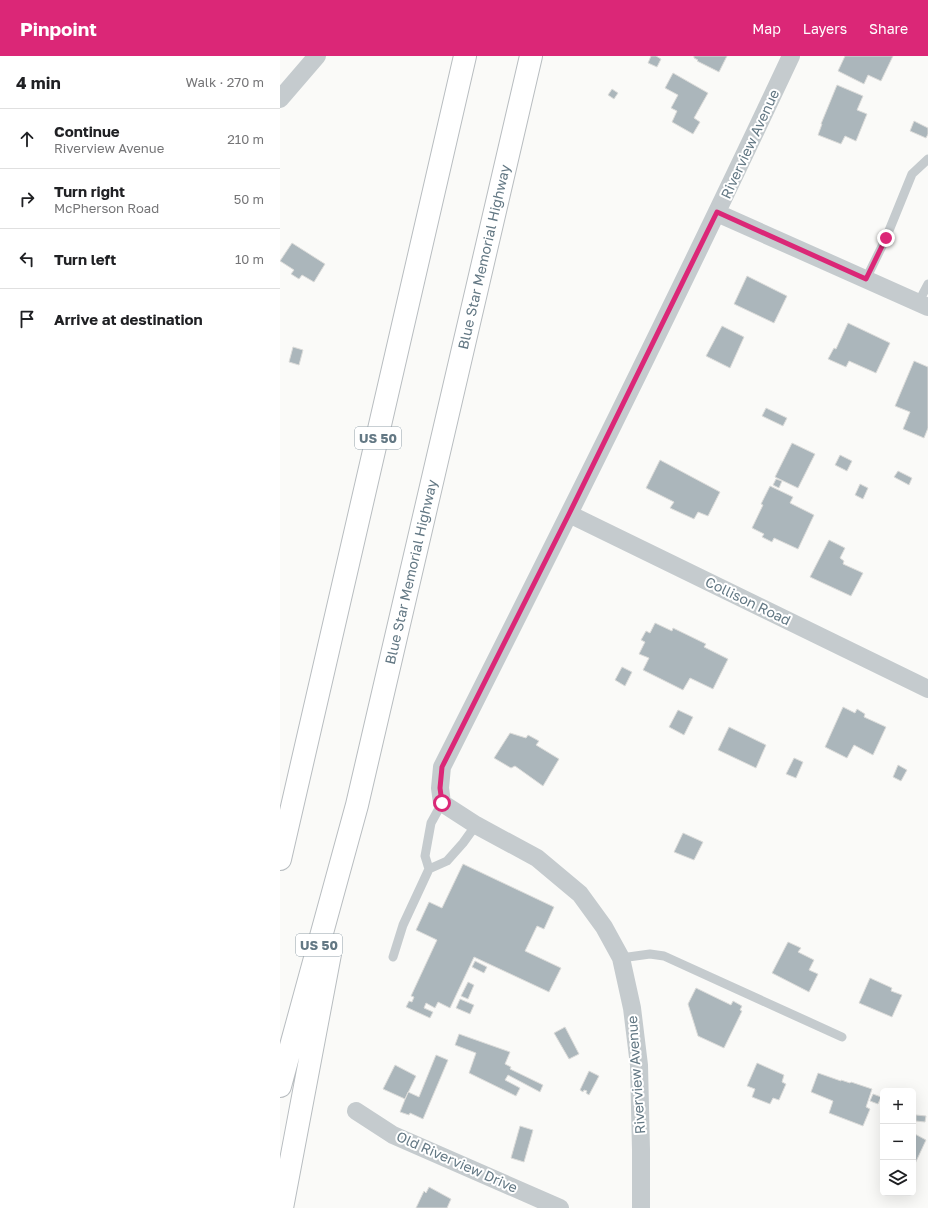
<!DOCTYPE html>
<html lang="en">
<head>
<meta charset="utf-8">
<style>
  :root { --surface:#fff; --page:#f2f2f2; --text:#202124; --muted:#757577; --line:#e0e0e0; --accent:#db2777 }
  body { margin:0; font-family:"Golos Text",sans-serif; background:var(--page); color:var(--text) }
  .controls { position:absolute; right:12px; bottom:12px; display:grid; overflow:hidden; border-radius:6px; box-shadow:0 4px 16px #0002 }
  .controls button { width:36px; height:36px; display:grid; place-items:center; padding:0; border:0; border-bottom:1px solid var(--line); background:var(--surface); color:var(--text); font:20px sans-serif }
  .stop { position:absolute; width:12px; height:12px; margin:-9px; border:3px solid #db2777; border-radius:50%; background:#fff }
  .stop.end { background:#db2777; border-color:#fff; box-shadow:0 1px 4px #0008 }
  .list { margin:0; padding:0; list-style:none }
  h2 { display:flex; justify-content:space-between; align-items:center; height:52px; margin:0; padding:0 16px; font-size:17px }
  h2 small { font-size:13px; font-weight:400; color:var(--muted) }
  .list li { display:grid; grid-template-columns:26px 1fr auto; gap:12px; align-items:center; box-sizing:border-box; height:60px; padding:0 16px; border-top:1px solid var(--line) }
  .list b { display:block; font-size:15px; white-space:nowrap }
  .list p { margin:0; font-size:13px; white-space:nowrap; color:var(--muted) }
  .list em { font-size:13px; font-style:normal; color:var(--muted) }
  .icon { flex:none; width:22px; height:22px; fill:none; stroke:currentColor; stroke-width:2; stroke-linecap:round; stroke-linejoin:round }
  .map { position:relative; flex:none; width:648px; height:1152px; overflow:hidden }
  header { display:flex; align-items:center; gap:24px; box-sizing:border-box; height:56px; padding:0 20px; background:var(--accent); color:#fff }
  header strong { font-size:19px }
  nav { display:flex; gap:22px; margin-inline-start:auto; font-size:14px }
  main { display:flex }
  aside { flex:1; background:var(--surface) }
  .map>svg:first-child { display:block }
  .building { fill:#abb6bb; stroke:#dcdcda }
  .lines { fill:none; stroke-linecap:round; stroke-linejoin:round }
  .highway-casing { stroke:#b8bdc0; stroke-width:24 }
  .lane { stroke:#c5cbce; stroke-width:9 }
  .street { stroke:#c5cbce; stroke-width:18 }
  .highway { stroke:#fff; stroke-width:22 }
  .route { stroke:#db2777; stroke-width:5 }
  .labels { text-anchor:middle; stroke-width:4; stroke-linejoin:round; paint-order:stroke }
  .shield { fill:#fff; stroke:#92a0a9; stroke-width:1 }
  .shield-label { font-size:13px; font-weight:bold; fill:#637884 }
  .street-label { font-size:14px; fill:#637884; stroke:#fff }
</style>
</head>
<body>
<header>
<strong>Pinpoint</strong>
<nav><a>Map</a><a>Layers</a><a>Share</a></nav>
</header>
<main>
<aside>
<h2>4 min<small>Walk · 270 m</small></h2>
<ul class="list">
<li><svg class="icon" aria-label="ahead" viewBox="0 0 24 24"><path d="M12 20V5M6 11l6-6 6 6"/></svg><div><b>Continue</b><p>Riverview Avenue</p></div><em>210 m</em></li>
<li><svg class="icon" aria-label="right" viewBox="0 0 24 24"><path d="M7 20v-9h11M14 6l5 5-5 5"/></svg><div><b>Turn right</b><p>McPherson Road</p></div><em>50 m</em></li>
<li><svg class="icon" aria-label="left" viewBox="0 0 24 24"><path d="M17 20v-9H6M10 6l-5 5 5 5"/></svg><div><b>Turn left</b></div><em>10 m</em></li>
<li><svg class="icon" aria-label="arrive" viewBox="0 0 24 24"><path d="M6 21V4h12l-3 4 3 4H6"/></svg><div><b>Arrive at destination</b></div></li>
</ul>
</aside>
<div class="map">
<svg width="648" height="1152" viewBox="0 0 648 1152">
  <rect width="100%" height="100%" fill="#fafaf8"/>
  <path class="building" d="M371 0H376L381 3 377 11 368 7Z
    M414 0H447L439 16 417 5 418 4 414 2Z
    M565 0H613L601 25 588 19 584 28 558 15Z
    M393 17 428 37 414 62 420 66 413 78 392 66 397 55 391 52 398 39 385 32Z
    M557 29 583 40 577 54 587 58 576 85 565 80 561 88 538 79 542 68H541Z
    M332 33 338 37 334 43 328 39Z
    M634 65 648 72V78L646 82 630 75Z
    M12 187 45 208 34 226 22 219 19 223 11 218 14 214 0 205Z
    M467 220 507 240 494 267 454 248Z
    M568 267 610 287 596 317 569 305 566 311 548 303 554 292 556 293Z
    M442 270 464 281 450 312 426 300Z
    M13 291 23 294 19 309 9 306Z
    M634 305 648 311V372L644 382 623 373 630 356 615 350Z
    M486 352 507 362 503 370 482 360Z
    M512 387 535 398 518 432 495 421Z
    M560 399 572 405 567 415 555 409Z
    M380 404 440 436 428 460 418 456 414 463 390 452 394 446 366 432Z
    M618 415 632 422 629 429 614 421Z
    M496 423 502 425 499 432 493 429Z
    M580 428 588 432 583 443 575 439Z
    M490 430 513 441 510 447 534 459 518 493 494 482 492 486 482 481 484 478 472 472 483 449 481 448Z
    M549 484 565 492 560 502 564 505 563 508 583 517 571 540 530 521Z
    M375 567 392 575 393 572 426 588 424 591 448 603 433 633 410 622 403 634 363 614 369 602 359 598 365 586 361 584 366 575 370 577Z
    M342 611 352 616 345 630 335 624Z
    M563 651 575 657 577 653 585 658 584 661 606 671 593 699 574 689 567 702 545 691Z
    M398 654 413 661 404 679 389 671Z
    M449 671 486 689 476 712 438 694Z
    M230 677 246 682 248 679 259 685 256 689 279 703 263 730 235 710 231 712 214 702Z
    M514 702 523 706 516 722 506 718Z
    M618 709 627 714 621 725 613 721Z
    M403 777 423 786 414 804 394 796Z
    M183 808 274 851 264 873 257 870 245 895 281 912 269 936 194 901 170 952 158 946 155 952 146 947 144 952 153 956 150 962 126 951 129 945 132 946 134 941 131 940 157 884 136 874 149 846 162 852Z
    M508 886 521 892 518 896 534 904 529 914 538 918 529 936 492 917Z
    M195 905 207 911 204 917 192 911Z
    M590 922 612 932 611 935 622 939 612 961 579 947Z
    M188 926 194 929 188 943 181 940Z
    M416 932 451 949 453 945 462 950 460 954 462 955 444 992 418 980 408 948Z
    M180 943 194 949 190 958 176 952Z
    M285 971 299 998 289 1003 274 977Z
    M179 978 230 996 225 1008 231 1011 230 1013 263 1029 260 1036 228 1019 225 1024 240 1032 236 1040 189 1017 196 997 175 989Z
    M156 999 168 1004 143 1063 130 1057 129 1059 120 1056 128 1036 139 1041Z
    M477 1007 504 1019 502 1026 506 1028 499 1044 493 1042 490 1048 472 1041 475 1033 467 1030Z
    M115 1009 136 1020 125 1043 103 1033Z
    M309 1015 319 1020 309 1039 306 1037 307 1035 304 1034 303 1036 300 1034Z
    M538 1017 561 1025V1024L570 1027 571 1026 592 1033 586 1051 590 1053 583 1070 549 1057 553 1045 531 1036Z
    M593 1038 601 1041 598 1048 590 1045Z
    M636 1059 646 1060 645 1066 636 1065Z
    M240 1070 253 1074 244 1106 231 1102Z
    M633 1077 646 1084 633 1112Z
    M149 1131 171 1143 167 1152H136L144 1135 146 1137Z"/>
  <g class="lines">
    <g class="highway-casing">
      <path id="highway" d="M0 803 185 0
        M0 1030 77 749 251 0
        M2 1152 50 898"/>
    </g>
    <path class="lane" d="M586 223 606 182 632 118 648 103
      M638 247 648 228
      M149 813 145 800 151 767 162 747
      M113 901 123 869 149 813 167 805 183 787 196 769
      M341 902 370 898 384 900 562 981"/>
    <path class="street" d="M0 43 37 0
      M437 157 648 251
      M289 458 648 633
      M76 1055 113 1079 280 1152
      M361 1152V1094L359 1009 352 952 341 902 324 871 300 838 257 802 196 769 162 747 160 732 162 711C281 475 399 239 511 0"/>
    <use href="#highway" class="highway"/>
  </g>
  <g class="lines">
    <path class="route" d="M162 747 160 732 162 711 289 458 437 156 586 223 606 182"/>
  </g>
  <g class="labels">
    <g class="shield">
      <rect x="75" y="371" width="46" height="22" rx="3"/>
      <rect x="16" y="878" width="46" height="22" rx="3"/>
    </g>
    <g class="shield-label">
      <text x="98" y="387">US 50</text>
      <text x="39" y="894">US 50</text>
    </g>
    <g class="street-label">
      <text transform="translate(470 88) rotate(-65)" y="5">Riverview Avenue</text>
      <text transform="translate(204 201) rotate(-77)" y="5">Blue Star Memorial Highway</text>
      <text transform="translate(131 516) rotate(-77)" y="5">Blue Star Memorial Highway</text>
      <text transform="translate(468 545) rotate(26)" y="5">Collison Road</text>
      <text transform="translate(356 1019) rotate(-94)" y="5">Riverview Avenue</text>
      <text transform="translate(177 1106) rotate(24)" y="5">Old Riverview Drive</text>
    </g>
  </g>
</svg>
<div class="controls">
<button>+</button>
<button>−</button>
<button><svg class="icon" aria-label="layers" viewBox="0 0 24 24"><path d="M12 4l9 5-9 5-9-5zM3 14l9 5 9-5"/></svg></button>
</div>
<div class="stop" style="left:162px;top:747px"></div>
<div class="stop end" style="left:606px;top:182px"></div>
</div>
</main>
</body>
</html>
